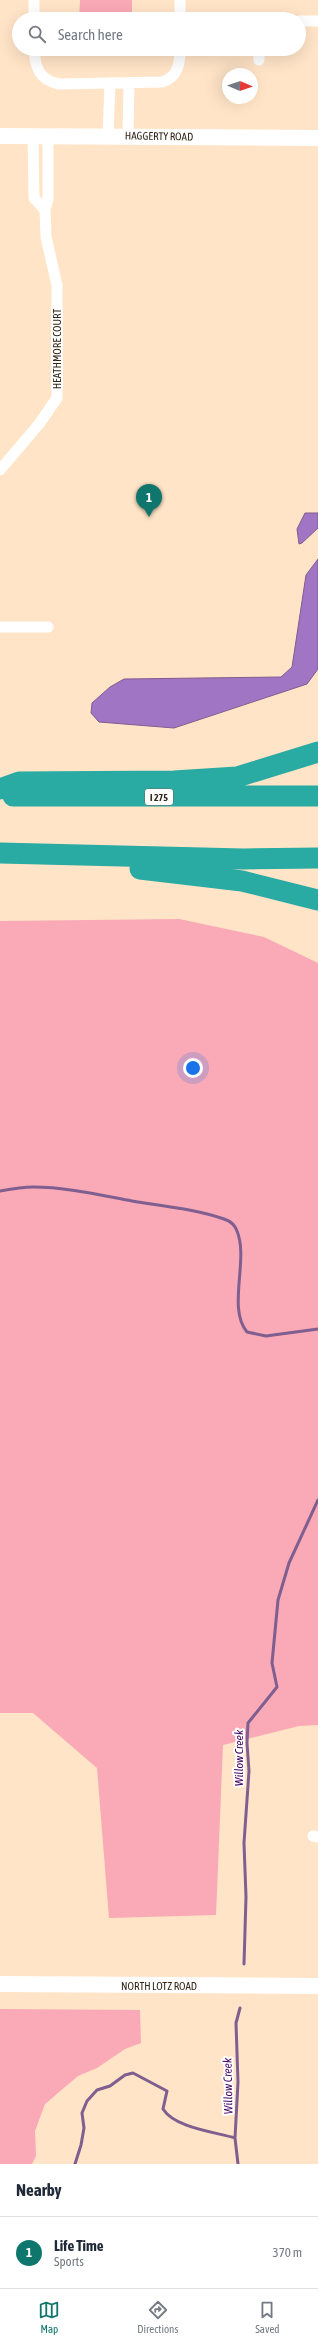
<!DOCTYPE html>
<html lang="en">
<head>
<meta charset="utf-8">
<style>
  :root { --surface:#fff; --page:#f6f6f7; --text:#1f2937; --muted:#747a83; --line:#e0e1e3; --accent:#0f766e }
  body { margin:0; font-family:"Asap Condensed",sans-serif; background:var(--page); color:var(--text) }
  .compass { position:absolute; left:222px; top:68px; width:36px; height:36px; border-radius:50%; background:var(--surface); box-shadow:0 4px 16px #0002; rotate:92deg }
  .you { position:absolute; left:193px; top:1068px; width:14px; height:14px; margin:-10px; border:3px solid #fff; border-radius:50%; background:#1a73e8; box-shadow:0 0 0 6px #1a73e833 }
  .badge { display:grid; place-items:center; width:26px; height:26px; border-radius:50%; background:var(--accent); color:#fff; font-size:13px; font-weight:700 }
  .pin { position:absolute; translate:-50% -33px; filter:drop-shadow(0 1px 2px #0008) }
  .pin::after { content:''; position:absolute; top:21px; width:14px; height:12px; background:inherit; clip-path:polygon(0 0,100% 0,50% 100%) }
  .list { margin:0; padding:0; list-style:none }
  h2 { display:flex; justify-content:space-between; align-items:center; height:52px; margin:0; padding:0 16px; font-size:17px }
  h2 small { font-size:13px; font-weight:400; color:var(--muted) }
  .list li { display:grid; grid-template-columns:26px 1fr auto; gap:12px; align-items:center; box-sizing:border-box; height:72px; padding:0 16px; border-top:1px solid var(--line) }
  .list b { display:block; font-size:15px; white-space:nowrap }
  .list p { margin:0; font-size:13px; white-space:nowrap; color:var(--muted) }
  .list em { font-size:13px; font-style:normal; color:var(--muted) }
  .icon { flex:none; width:22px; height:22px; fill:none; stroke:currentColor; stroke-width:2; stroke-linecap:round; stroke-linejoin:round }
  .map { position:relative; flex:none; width:318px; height:2164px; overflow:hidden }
  .search { position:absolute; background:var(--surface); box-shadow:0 4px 16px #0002; left:12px; right:12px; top:12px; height:44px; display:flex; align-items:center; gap:10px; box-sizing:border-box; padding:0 14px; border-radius:22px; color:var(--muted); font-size:15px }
  .sheet { height:124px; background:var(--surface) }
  nav { display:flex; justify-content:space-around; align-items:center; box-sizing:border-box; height:56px; border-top:1px solid var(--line); background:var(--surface); font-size:11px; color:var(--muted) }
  nav a { display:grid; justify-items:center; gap:2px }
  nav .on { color:var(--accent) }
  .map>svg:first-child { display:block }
  .green { fill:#faa9b6 }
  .water { fill:#a075c3; stroke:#7f5e90 }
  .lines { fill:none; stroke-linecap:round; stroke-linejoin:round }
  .stream { stroke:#7f5e90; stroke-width:3 }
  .street { stroke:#fff; stroke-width:11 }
  .secondary { stroke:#fff; stroke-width:16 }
  .highway { stroke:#29aba3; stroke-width:21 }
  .labels { text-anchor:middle; stroke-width:4; stroke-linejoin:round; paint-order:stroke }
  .shield { fill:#fff; stroke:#70685e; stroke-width:1 }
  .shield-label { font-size:10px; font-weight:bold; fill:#332719 }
  .street-label { font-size:11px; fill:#332719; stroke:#fff }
  .water-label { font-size:12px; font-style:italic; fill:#430065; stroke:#fff }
</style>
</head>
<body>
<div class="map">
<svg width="318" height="2164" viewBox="0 0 318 2164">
  <rect width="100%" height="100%" fill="#ffe4c7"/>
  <path class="green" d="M80 0H132V19H79Z
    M179 919 264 937 318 963V1725L299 1726 223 1745 216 1915 109 1918 97 1768 33 1713H0V921Z
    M0 2009 140 2010 141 2043 125 2049 97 2068 78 2076 45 2104 35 2131 36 2156 32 2164H0Z"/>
  <path class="water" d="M305 513H318V528L302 543 299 544 297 529Z
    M318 559V669L307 684 174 728 99 722 91 713 92 703 110 687 124 679 281 677 292 667 306 575Z"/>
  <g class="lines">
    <path class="stream" d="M0 1191C11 1189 22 1187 33 1187 66 1187 100 1195 132 1201 162 1206 196 1209 224 1219 230 1221 235 1225 237 1231 249 1260 227 1308 247 1332L266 1336 318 1329
      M244 1964 246 1897 244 1843 249 1771 247 1743 248 1723 277 1687 272 1663 278 1600 289 1563 318 1500
      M75 2164 81 2145 84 2128 82 2113 87 2101 97 2090 110 2086 125 2075 133 2073 167 2091 163 2109C175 2128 215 2132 235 2138
      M238 2164 235 2138 238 2082 236 2023 240 2008"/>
    <path class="street" d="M34 0V19
      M180 19V0
      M299 21H318
      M34 49C35 67 39 80 59 84L162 82C178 77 180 64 180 49
      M259 49V60
      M33 136 34 198 45 210
      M108 136 110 83
      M128 136 129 83
      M0 470 39 424 57 398V285L46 237 45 210 48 199V136
      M0 627H48
      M313 1836 318 1837"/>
    <path class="secondary" d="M0 136 318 138
      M0 1984 318 1986"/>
    <path class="highway" d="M0 789 19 782 174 781 237 777 318 752
      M13 796H318
      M0 853 243 859 318 858
      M140 869 242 881 318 900"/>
  </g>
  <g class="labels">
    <rect class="shield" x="145" y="789" width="28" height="16" rx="3"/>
    <g class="shield-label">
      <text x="159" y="801">I 275</text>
    </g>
    <g class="street-label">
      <text transform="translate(159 136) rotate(1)" y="4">HAGGERTY ROAD</text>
      <text transform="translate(57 349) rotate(-90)" y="4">HEATHMORE COURT</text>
      <text x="159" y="1990">NORTH LOTZ ROAD</text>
    </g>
    <g class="water-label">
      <text transform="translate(239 1758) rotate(-90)" y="4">Willow Creek</text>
      <text transform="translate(228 2086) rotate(-91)" y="4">Willow Creek</text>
    </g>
  </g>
</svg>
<svg class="compass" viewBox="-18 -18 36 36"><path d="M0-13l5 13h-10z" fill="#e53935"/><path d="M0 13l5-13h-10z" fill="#747a83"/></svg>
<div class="you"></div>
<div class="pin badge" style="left:149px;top:517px">1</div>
<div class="search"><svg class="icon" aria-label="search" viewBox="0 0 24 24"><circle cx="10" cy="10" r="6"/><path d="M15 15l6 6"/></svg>Search here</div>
</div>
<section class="sheet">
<h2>Nearby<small></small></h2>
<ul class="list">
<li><span class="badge">1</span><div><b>Life Time</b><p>Sports</p></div><em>370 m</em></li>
</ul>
</section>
<nav>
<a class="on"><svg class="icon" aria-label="map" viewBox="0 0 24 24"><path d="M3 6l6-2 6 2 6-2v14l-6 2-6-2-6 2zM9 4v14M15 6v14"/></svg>Map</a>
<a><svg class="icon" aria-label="directions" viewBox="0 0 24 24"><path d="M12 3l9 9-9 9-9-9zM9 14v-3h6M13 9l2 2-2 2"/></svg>Directions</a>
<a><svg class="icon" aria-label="saved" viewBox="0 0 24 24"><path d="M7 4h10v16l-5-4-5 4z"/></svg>Saved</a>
</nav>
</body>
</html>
